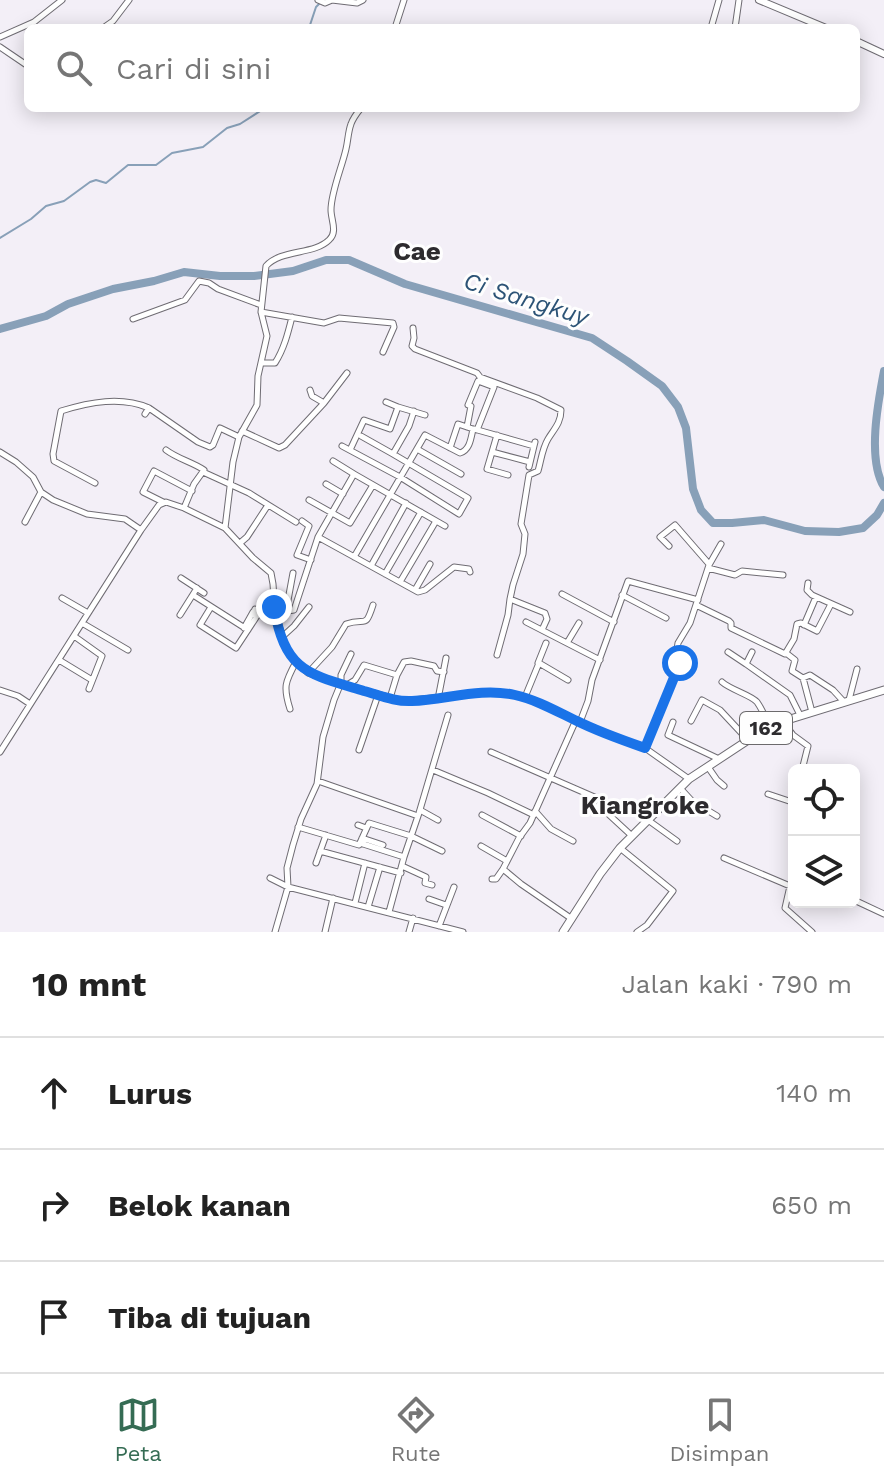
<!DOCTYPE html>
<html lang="id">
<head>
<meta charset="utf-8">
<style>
  :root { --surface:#fff; --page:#f2f2f2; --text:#222; --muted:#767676; --line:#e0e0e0; --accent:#356c54 }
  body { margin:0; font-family:"Work Sans",sans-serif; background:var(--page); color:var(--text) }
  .controls { position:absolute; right:24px; bottom:24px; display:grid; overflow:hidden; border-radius:12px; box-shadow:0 4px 20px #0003 }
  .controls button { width:72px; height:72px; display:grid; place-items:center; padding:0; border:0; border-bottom:2px solid var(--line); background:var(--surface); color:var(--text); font:40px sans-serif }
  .stop { position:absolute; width:24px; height:24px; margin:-18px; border:6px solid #1a73e8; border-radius:50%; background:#fff }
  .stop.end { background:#1a73e8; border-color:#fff; box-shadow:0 2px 8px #0008 }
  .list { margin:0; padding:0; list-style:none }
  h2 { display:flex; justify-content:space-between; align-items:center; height:104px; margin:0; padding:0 32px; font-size:34px }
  h2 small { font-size:26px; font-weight:400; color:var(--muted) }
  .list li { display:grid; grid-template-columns:52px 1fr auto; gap:24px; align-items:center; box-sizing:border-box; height:112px; padding:0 32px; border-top:2px solid var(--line) }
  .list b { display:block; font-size:30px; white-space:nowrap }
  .list em { font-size:26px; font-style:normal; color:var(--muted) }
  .icon { flex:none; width:44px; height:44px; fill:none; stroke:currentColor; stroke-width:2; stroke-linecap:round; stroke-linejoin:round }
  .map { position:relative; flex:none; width:884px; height:932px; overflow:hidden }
  .search { position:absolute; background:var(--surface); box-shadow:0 4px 20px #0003; left:24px; right:24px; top:24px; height:88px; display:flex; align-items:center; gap:20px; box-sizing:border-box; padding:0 28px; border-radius:12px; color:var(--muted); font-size:30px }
  .sheet { height:440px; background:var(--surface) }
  nav { display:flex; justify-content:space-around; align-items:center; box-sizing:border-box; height:112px; border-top:2px solid var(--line); background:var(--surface); font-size:22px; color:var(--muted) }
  nav a { display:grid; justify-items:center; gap:4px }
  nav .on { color:var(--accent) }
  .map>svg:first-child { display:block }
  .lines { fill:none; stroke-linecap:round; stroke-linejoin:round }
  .stream { stroke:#88a0b8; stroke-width:2 }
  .river { stroke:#88a0b8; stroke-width:8 }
  .minor-casing { stroke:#6f6c73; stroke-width:7 }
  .secondary-casing { stroke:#6f6c73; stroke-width:8 }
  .primary-casing { stroke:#6f6c73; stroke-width:9 }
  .minor { stroke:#fff; stroke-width:5 }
  .secondary { stroke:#fff; stroke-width:6 }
  .primary { stroke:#fff; stroke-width:7 }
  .route { stroke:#1a73e8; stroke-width:10 }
  .labels { text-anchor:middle; stroke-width:6; stroke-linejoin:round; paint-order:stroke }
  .shield { fill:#fefefe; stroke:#6c6a6c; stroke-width:2 }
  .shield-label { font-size:20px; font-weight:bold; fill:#2d2b2e }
  .water-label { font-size:24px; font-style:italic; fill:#2c5376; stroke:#fefefe }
  .quarter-label { font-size:26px; font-weight:bold; fill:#2d2b2e; stroke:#fefefe }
</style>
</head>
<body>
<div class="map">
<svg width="884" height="932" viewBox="0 0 884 932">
  <rect width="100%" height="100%" fill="#f3eff7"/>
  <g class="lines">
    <path class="stream" d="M309 28 316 7 319 4
      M0 238 31 219 46 206 64 201 90 182 96 180 106 183 128 165H156L172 153 203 147 227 128 240 124 265 108"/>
    <path class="river" d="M0 329 46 316 68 304 113 289 154 281 184 272 220 276H254L293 271 326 260H349L405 284 592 338 627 361 662 386 678 407 686 428 693 489 701 510 713 523H732L764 520 805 531 839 532 863 528 877 515 884 503
      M884 371C878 402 867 459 884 487"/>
    <g class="minor-casing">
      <path id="minor" d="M318 0 325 3 332 0 357 3 363 0
        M103 28 113 21 129 0
        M395 28 404 0
        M711 28 719 0
        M735 28 739 0
        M0 37 34 22 62 0
        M0 47 28 66
        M261 312 324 323 339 318 393 323 394 327 383 352
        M133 319 185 300 199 281 209 283 218 289 261 305
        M413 328 414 338 412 346 415 349 477 373 480 377 537 398 561 410C561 423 554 429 548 439 542 449 541 461 538 471L529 475 521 524 525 534 523 554 513 585 510 599 545 613 547 619 542 630
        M261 363H275C284 349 288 333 292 317
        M324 403 347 373
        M398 407 425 415
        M145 414 149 408 198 442 210 447 213 445 220 428 239 437
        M467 427 471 406 468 405 478 381 494 387 477 430
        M474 429 534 446 535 442
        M242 431 279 448 285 445 324 403 312 396 310 390
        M497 435 492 452 530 462
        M361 436 393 454
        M342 446 400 477 459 514 468 498 393 454 409 426 414 411
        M417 449 461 474
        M166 450C178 459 192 462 204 470L194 484 184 508
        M350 450 364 420 390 429 398 407 386 402
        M0 452 16 462 33 477 41 492 53 500 87 514 125 519 141 530
        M492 452 487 469 508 475
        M529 467 534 446
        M203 472 249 493 296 522
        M354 474 445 526
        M95 483 54 461 53 454 61 411C90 402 121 396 149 408
        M326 484 343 494
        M309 500 350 523 373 485
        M163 502 143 492 154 471 192 491
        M302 521 309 526 297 555 311 560
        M25 522 41 492
        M225 528 233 462 239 437 257 405 258 376 267 336 261 312 266 266C281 249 314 255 329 240 338 232 331 220 331 210 331 192 342 167 346 149 348 141 348 132 351 124 353 118 357 113 361 108
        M318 537 354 474 333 461
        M240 543 247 537 268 505
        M669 546 660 537 675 525 709 564
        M354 557 425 435 460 453C470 450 471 438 473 429L458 424 450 448
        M371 566 406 503
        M708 568 735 575 742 571 783 575
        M385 574 421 512
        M181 578 204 593
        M400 582 436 521
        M808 583 807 590 812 595 850 612
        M415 590 430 564
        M562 594 614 622
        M193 595 248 630
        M622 595 666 618
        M62 598 88 613
        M696 605 729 621 731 623V628L785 654 794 639 797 624 801 623 817 631 831 604
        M211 607 200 625 236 648 257 616 253 614 255 609 259 611 257 616
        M286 611 293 573
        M275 613 294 610 318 537 418 592 425 590 454 567 469 569 470 572
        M180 615 197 588
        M526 622 600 660
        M82 623 128 650
        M804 625 816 597
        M244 628 253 612
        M74 636 102 656 89 689
        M282 637 294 626 309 607
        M567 643 579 623
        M728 652 746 664
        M752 652 746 664 790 695 800 715
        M786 653 795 660 792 671 803 678 810 675 833 690 844 702
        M497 655 508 615 510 599
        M59 660 92 680
        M538 663 546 643
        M308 673 332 647 346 624C366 617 365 630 373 605
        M803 678 812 712
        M722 682C731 690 751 695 757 702 762 709 765 718 771 725
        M347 685 355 680 364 665 397 675 404 662 411 661 434 666 437 671 444 672
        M0 690 18 696 30 704
        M525 697 539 663 568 680
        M390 698 397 675
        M438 699 446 658
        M849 700 857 669
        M290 709C283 687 285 682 296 662
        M691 721 702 700 720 710 748 740
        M580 722 588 701 592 680 628 581 698 600
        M673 722 668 735 719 759
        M783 722 793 735 808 746 802 770
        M645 748 680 663V657L677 649 678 643 690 623 709 565 721 544
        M359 750 378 695
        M0 752 141 530 159 505 166 502 184 508 225 528 253 558 271 573 273 584 275 613 286 648 296 662 308 673 328 680 403 701 480 693H504L525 697 603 733 645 748 689 779
        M491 752 599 799 601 803 597 807 606 812 632 836
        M708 767 717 780 724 786
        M433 770 488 793 534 815
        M318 781 418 816
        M680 788 692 801 717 816
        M768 794 792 802 794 801
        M420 810 438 820
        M535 811 551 829 573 841
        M482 815 521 836
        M648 820 677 841
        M358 825 366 828
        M298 827 359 845 369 823 411 836 442 851
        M362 838 383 845
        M360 843 404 857
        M481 846 507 861
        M620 848 673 891 647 925 637 932
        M320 851 401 873
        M724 858 790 886 785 908 812 932
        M316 863 326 835
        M402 866 426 877 425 883 432 885
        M503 869 519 838 530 823 576 720
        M270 878 288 887 463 932
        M492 879H496L503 869 521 884 572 919
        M429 899 446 905
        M854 900 884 914
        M355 903 365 863
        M368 907 380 867
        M389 912 404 857 419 813 448 715
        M439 926 454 887
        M275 932 288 887 287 868 293 845 301 819 317 784 323 737 334 700 341 683V675L351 654
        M325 932 333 898
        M409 932 413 918"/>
    </g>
    <g class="secondary-casing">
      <path id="secondary" d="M759 0 826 28
        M856 41 884 54"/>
    </g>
    <g class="primary-casing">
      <path id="primary" d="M563 932 600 874 620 848 689 779 771 725 884 690"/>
    </g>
    <use href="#minor" class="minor"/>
    <use href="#secondary" class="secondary"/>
    <use href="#primary" class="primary"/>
  </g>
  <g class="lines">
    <path class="route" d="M274 607C285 672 308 674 364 691 379 695 395 702 412 701 446 700 480 687 515 695 537 700 556 711 577 721 599 732 622 740 645 748L680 663"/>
  </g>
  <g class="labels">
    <rect class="shield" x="740" y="712" width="52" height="32" rx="6"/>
    <g class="shield-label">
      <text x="766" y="735">162</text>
    </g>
    <g class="water-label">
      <text transform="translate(526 299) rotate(17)" y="8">Ci Sangkuy</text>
    </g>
    <g class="quarter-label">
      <text x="417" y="260">Cae</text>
      <text x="645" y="814">Kiangroke</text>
    </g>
  </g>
</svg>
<div class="controls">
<button><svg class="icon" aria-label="locate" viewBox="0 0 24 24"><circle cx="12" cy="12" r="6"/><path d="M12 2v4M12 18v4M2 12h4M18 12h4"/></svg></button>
<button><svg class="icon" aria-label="layers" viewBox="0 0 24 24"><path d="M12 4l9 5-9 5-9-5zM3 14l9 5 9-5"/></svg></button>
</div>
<div class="stop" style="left:680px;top:663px"></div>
<div class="stop end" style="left:274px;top:607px"></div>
<div class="search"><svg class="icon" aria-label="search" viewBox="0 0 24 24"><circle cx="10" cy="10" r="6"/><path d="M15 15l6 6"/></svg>Cari di sini</div>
</div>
<section class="sheet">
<h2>10 mnt<small>Jalan kaki · 790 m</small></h2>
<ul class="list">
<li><svg class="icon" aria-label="ahead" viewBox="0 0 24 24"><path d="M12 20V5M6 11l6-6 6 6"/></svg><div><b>Lurus</b></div><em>140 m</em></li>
<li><svg class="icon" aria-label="right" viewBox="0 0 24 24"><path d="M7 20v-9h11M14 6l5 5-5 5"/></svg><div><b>Belok kanan</b></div><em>650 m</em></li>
<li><svg class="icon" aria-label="arrive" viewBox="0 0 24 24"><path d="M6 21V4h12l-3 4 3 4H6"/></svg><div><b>Tiba di tujuan</b></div></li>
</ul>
</section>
<nav>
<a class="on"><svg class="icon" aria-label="map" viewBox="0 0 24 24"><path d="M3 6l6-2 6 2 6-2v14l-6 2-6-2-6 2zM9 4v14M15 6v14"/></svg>Peta</a>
<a><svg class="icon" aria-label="directions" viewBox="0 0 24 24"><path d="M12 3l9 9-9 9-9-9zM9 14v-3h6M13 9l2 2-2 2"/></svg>Rute</a>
<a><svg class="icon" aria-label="saved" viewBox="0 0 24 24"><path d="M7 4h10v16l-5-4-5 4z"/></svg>Disimpan</a>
</nav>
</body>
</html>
